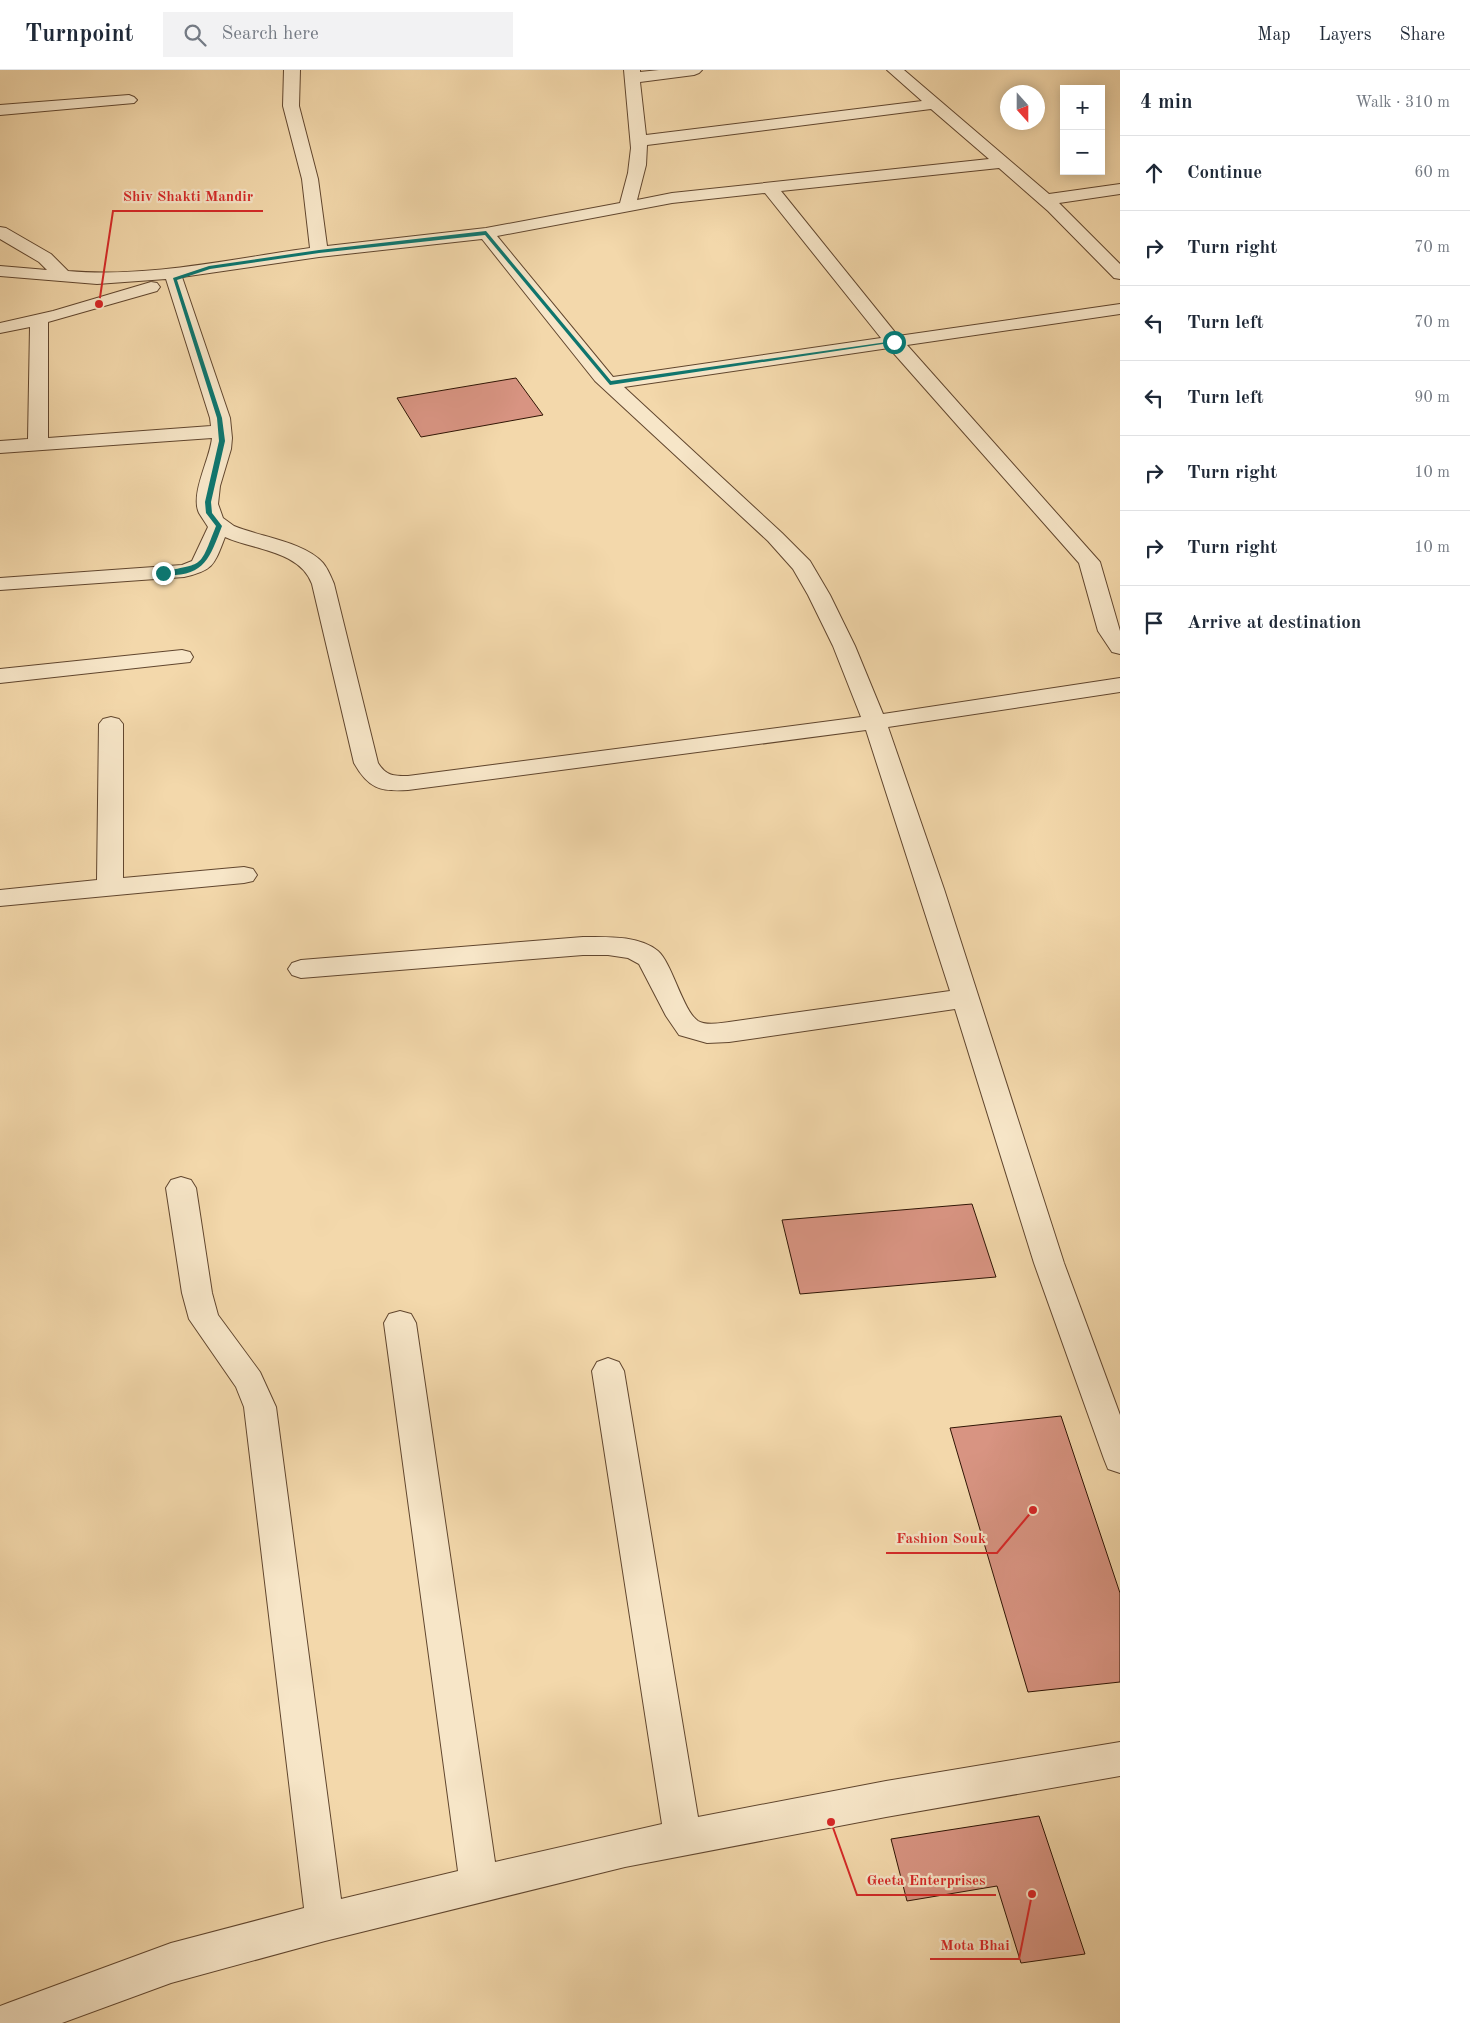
<!DOCTYPE html>
<html lang="en">
<head>
<meta charset="utf-8">
<style>
  :root { --surface:#fff; --page:#f2f2f3; --text:#1f2937; --muted:#747a83; --line:#e0e1e3 }
  body { margin:0; font-family:"Old Standard TT",serif; background:var(--page); color:var(--text) }
  .controls { position:absolute; right:15px; top:15px; display:grid; overflow:hidden; border-radius:0px; box-shadow:0 2px 12px #0003 }
  .controls button { width:45px; height:45px; display:grid; place-items:center; padding:0; border:0; border-bottom:1px solid var(--line); background:var(--surface); color:var(--text); font:25px sans-serif }
  .compass { position:absolute; left:1000px; top:15px; width:45px; height:45px; border-radius:50%; background:var(--surface); box-shadow:0 2px 12px #0003; rotate:159deg }
  .stop { position:absolute; width:15px; height:15px; margin:-11px; border:4px solid #0f766e; border-radius:50%; background:#fff }
  .stop.end { background:#0f766e; border-color:#fff; box-shadow:0 1px 5px #0008 }
  .list { margin:0; padding:0; list-style:none }
  h2 { display:flex; justify-content:space-between; align-items:center; height:65px; margin:0; padding:0 20px; font-size:21px }
  h2 small { font-size:16px; font-weight:400; color:var(--muted) }
  .list li { display:grid; grid-template-columns:32px 1fr auto; gap:15px; align-items:center; box-sizing:border-box; height:75px; padding:0 20px; border-top:1px solid var(--line) }
  .list b { display:block; font-size:19px; white-space:nowrap }
  .list em { font-size:16px; font-style:normal; color:var(--muted) }
  .icon { flex:none; width:28px; height:28px; fill:none; stroke:currentColor; stroke-width:2; stroke-linecap:round; stroke-linejoin:round }
  .map { position:relative; flex:none; width:1120px; height:1953px; overflow:hidden }
  header { display:flex; align-items:center; gap:30px; box-sizing:border-box; height:70px; padding:0 25px; background:var(--surface); border-bottom:1px solid var(--line) }
  header strong { font-size:24px }
  nav { display:flex; gap:28px; margin-inline-start:auto; font-size:18px }
  .search { width:350px; height:45px; background:var(--page); display:flex; align-items:center; gap:12px; box-sizing:border-box; padding:0 18px; border-radius:0px; color:var(--muted); font-size:19px }
  main { display:flex }
  aside { flex:1; background:var(--surface) }
  .map>svg:first-child { display:block }
  .building { fill:#d89482; stroke:#301505 }
  .lines { fill:none; stroke-linecap:round; stroke-linejoin:round }
  .minor-casing { stroke:#61462e; stroke-width:2 }
  .minor { fill:#f7e6c8; fill-rule:evenodd }
  .route { fill:#0f766e }
  .leader { fill:none; stroke:#d62828; stroke-width:2 }
  .callout-dot { fill:#d62828; stroke:#f7e6c8; stroke-width:2 }
  .callout-label { font-size:15px; text-anchor:middle; font-weight:bold; fill:#d62828; stroke:#f7e6c8; stroke-width:4.5; stroke-linejoin:round; paint-order:stroke }
</style>
</head>
<body>
<header>
<strong>Turnpoint</strong>
<div class="search"><svg class="icon" aria-label="search" viewBox="0 0 24 24"><circle cx="10" cy="10" r="6"/><path d="M15 15l6 6"/></svg>Search here</div>
<nav><a>Map</a><a>Layers</a><a>Share</a></nav>
</header>
<main>
<div class="map">
<svg width="1120" height="1953" viewBox="0 0 1120 1953">
  <rect width="100%" height="100%" fill="#f3d8ab"/>
  <filter id="stains"><feTurbulence type="fractalNoise" baseFrequency=".004" numOctaves="4"/><feColorMatrix values="0 0 0 0 .2 0 0 0 0 .09 0 0 0 0 .02 0 0 0 .5 -.17"/></filter>
  <radialGradient id="worn" r=".72"><stop offset=".6" stop-color="#630" stop-opacity="0"/><stop offset="1" stop-color="#630" stop-opacity=".3"/></radialGradient>
  <path class="building" d="M516 308 543 345 421 367 397 328Z
    M972 1134 996 1207 800 1224 782 1150Z
    M1061 1346 1120 1523V1612L1028 1622 950 1358Z
    M1039 1746 1085 1884 1021 1893 997 1816 907 1831 891 1769Z"/>
  <g class="lines">
    <g class="minor-casing">
      <path id="minor" d="M284 0H300L299 36 318 109 327 176 486 158 620 133 628 103 631 78 624 0H640V2L659 0H702L699 3 694 5 640 12 646 65 922 31 887 0H904L1049 124 1120 114V124L1059 133 1120 194V209L1114 208 1048 141 999 98 781 121 898 266 1120 234V244L907 275 1100 492 1120 561V584L1112 582 1098 561 1079 493 889 278 624 317 782 463 810 491 830 525 855 576 883 644 1120 608V622L888 657 944 819 1064 1193 1120 1345V1403L1108 1399 1104 1389 1034 1193 955 939 729 972 707 973 679 965 666 946 639 894 628 888 608 885H583L301 908 292 905 288 899 292 893 301 890 583 867C606 867 639 865 658 881 672 893 683 941 698 951 706 956 721 953 729 952L950 921 866 660 408 720C380 722 368 718 354 693L312 514C300 481 254 480 225 467 214 495 214 500 184 507L0 520V508L182 495 192 491 208 457C205 452 202 448 199 443 190 424 210 389 212 368L0 383V371L28 369 30 257 0 263V253L53 241 151 212 157 213 160 217 157 221 48 252V368L211 356 210 348 166 209 97 214 0 206V196L47 200 39 192 0 169V157L6 158 51 184 68 201C148 208 231 189 310 178L302 109 283 36ZM931 39 989 89 672 123 637 130 646 95 647 75ZM765 123 881 268 613 307 497 166 672 133ZM482 169 595 311 768 471 793 499 808 525 833 576 861 647 408 706C394 706 386 706 378 693L334 514C331 507 328 499 323 493 305 472 260 467 234 456L223 448 218 434 220 416 231 379 232 368 230 348 182 207 319 187Z
        M129 25 134 27 137 30 134 33 0 45V35Z
        M182 580 190 582 193 587 190 592 0 613V599Z
        M111 647 119 649 123 654V808L244 797 253 799 257 805 253 811 244 813 0 836V820L97 810 99 654 103 649Z
        M181 1107 191 1110 196 1118 212 1223 218 1245 260 1302 276 1337 341 1829 458 1801 384 1253 389 1244 400 1241 411 1244 416 1253 495 1792 662 1754 592 1301 597 1292 608 1288 619 1292 624 1301 698 1747 886 1711 1120 1672V1706L886 1747 625 1797 325 1871 171 1913 62 1953H0V1936L8 1933 171 1873 304 1838 244 1337 236 1317 189 1249 182 1223 166 1118 171 1110Z"/>
    </g>
    <use href="#minor" class="minor"/>
  </g>
  <path class="route" d="M486 161 611 311 894 271 896 272 610 315 485 165 319 183 210 199 177 210 222 348 225 371 211 432 212 443 222 456C209 490 204 508 160 505V502C205 493 199 499 216 456L206 443 205 432 219 371 217 348 173 208 209 196 319 180Z"/>
  <path class="leader" d="M99 234L113 141H263M1033 1440L997 1483H886M831 1752L857 1825H996M1032 1824L1019 1889H930"/>
  <g class="callout-dot">
    <circle cx="99" cy="234" r="5"/>
    <circle cx="1033" cy="1440" r="5"/>
    <circle cx="831" cy="1752" r="5"/>
    <circle cx="1032" cy="1824" r="5"/>
  </g>
  <g class="callout-label">
    <text x="188" y="131">Shiv Shakti Mandir</text>
    <text x="941" y="1473">Fashion Souk</text>
    <text x="926" y="1815">Geeta Enterprises</text>
    <text x="975" y="1880">Mota Bhai</text>
  </g>
  <rect width="100%" height="100%" filter="url(#stains)"/>
  <rect width="100%" height="100%" fill="url(#worn)"/>
</svg>
<div class="controls">
<button>+</button>
<button>−</button>
</div>
<svg class="compass" viewBox="-18 -18 36 36"><path d="M0-13l5 13h-10z" fill="#e53935"/><path d="M0 13l5-13h-10z" fill="#747a83"/></svg>
<div class="stop" style="left:894px;top:272px"></div>
<div class="stop end" style="left:163px;top:503px"></div>
</div>
<aside>
<h2>4 min<small>Walk · 310 m</small></h2>
<ul class="list">
<li><svg class="icon" aria-label="ahead" viewBox="0 0 24 24"><path d="M12 20V5M6 11l6-6 6 6"/></svg><div><b>Continue</b></div><em>60 m</em></li>
<li><svg class="icon" aria-label="right" viewBox="0 0 24 24"><path d="M7 20v-9h11M14 6l5 5-5 5"/></svg><div><b>Turn right</b></div><em>70 m</em></li>
<li><svg class="icon" aria-label="left" viewBox="0 0 24 24"><path d="M17 20v-9H6M10 6l-5 5 5 5"/></svg><div><b>Turn left</b></div><em>70 m</em></li>
<li><svg class="icon" aria-label="left" viewBox="0 0 24 24"><path d="M17 20v-9H6M10 6l-5 5 5 5"/></svg><div><b>Turn left</b></div><em>90 m</em></li>
<li><svg class="icon" aria-label="right" viewBox="0 0 24 24"><path d="M7 20v-9h11M14 6l5 5-5 5"/></svg><div><b>Turn right</b></div><em>10 m</em></li>
<li><svg class="icon" aria-label="right" viewBox="0 0 24 24"><path d="M7 20v-9h11M14 6l5 5-5 5"/></svg><div><b>Turn right</b></div><em>10 m</em></li>
<li><svg class="icon" aria-label="arrive" viewBox="0 0 24 24"><path d="M6 21V4h12l-3 4 3 4H6"/></svg><div><b>Arrive at destination</b></div></li>
</ul>
</aside>
</main>
</body>
</html>
